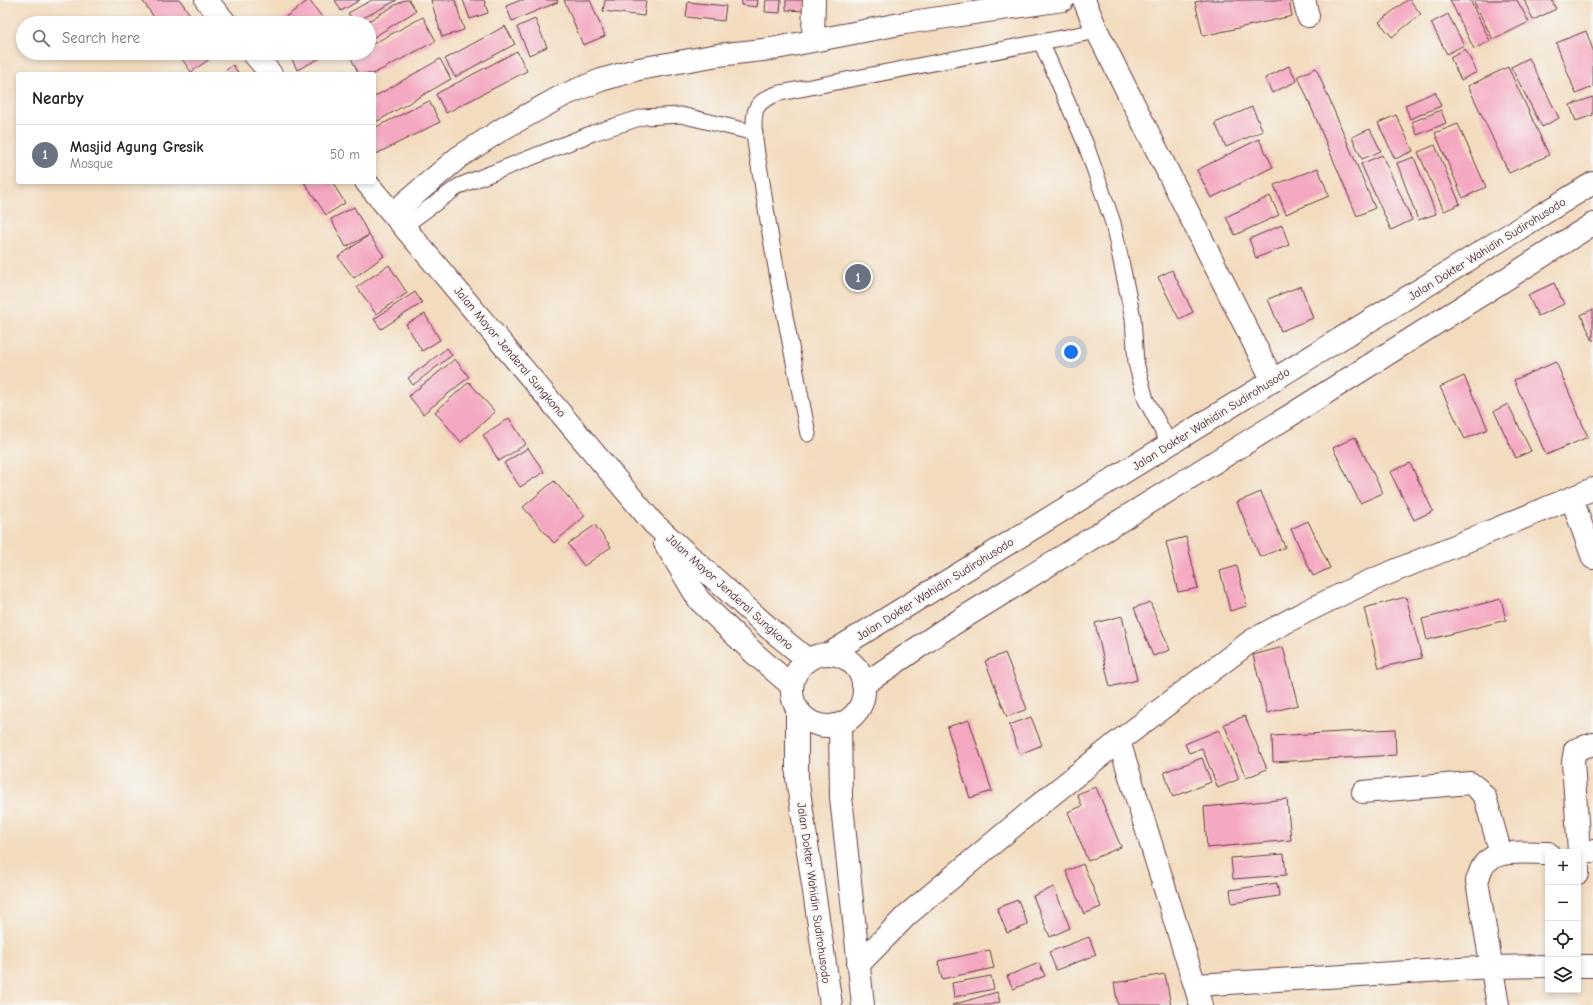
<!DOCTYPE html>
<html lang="en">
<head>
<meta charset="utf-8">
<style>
  :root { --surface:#fff; --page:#f2f2f2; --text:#202124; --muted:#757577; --line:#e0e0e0; --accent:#db2777 }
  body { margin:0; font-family:"Comic Neue",sans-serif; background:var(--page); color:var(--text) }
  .controls { position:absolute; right:12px; bottom:12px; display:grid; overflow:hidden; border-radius:4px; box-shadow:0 2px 6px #0003 }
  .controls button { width:36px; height:36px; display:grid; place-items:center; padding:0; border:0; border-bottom:1px solid var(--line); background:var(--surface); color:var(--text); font:20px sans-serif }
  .you { position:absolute; left:1071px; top:352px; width:14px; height:14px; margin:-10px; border:3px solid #fff; border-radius:50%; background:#1a73e8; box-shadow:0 0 0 6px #1a73e833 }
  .badge { display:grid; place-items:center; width:26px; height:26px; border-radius:50%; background:var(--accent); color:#fff; font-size:13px; font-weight:700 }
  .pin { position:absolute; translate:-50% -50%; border:2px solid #fff; box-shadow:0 1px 4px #0006 }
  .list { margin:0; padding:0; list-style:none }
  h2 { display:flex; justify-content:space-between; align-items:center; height:52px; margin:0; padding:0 16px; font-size:17px }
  h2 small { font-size:13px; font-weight:400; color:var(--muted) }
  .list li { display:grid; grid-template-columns:26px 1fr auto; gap:12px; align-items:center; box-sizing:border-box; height:60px; padding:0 16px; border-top:1px solid var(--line) }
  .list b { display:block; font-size:15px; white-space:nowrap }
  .list p { margin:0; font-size:13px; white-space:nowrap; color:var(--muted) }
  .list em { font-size:13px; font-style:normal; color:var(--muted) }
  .icon { flex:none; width:22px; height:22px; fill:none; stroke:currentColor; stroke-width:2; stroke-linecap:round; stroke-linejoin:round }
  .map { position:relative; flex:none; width:1593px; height:1005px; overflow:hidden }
  .search { position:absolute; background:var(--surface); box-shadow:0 2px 6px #0003; left:16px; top:16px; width:360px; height:44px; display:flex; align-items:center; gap:10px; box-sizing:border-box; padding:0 14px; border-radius:22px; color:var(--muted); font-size:15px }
  .panel { position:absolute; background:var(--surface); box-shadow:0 2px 6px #0003; left:16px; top:72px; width:360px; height:112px; border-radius:4px }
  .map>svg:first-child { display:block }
  .building { fill:#f4a8c1 }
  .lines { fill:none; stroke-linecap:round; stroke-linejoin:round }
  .service-casing { stroke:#633b41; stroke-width:17 }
  .minor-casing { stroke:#633b41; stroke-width:24 }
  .secondary-casing { stroke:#633b41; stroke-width:24 }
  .trunk-casing { stroke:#633b41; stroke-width:24 }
  .service { stroke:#fff; stroke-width:15 }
  .minor { stroke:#fff; stroke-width:22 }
  .secondary { stroke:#fff; stroke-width:22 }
  .trunk { stroke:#fff; stroke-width:22 }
  .labels { text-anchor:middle; stroke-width:4; stroke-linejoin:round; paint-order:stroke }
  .street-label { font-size:12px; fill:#4a1f2b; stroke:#f6f6f2 }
</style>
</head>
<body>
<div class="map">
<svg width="1593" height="1005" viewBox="0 0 1593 1005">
  <rect width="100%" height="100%" fill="#f6f6f2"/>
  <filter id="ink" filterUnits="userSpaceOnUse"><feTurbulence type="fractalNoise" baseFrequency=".025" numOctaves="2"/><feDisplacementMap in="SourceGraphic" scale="8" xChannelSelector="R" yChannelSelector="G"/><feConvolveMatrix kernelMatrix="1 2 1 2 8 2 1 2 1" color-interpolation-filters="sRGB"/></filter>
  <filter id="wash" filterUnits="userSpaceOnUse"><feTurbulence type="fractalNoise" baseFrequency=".012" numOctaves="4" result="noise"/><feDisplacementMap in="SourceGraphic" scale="16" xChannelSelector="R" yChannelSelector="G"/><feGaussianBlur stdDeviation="0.9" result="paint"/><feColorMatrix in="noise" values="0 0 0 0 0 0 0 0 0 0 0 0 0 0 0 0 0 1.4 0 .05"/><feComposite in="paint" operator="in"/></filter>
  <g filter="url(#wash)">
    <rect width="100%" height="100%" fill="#f3dbbe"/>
    <g id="blocks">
      <path class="building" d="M142 0H180L196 23H158Z
        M309 0 325 21 323 23H277Z
        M335 0H360L341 11Z
        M372 0H397L354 23 348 13Z
        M404 0H409L416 11 369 40V23H365Z
        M431 0H455L464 30 442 37Z
        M463 0H484L488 13 470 19Z
        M521 0H557L558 2 512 21 506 6Z
        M564 0H590L605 36 583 45Z
        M605 0H646L644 16 603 11Z
        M742 0H758L757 7 741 5Z
        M766 0H781L780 13 765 12Z
        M786 0H806V11L786 10Z
        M1205 0H1289L1292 16 1203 36 1195 2Z
        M1407 0H1410L1421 14 1392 37 1379 22Z
        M1450 0H1470L1490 41 1474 49Z
        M1473 0H1517L1529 22 1493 40Z
        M1524 0H1552L1556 9 1533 20Z
        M688 2 726 6 724 21 686 17Z
        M1448 14 1464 45 1447 54 1431 23Z
        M423 17 436 41 373 74H359L350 56 355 53H369V46Z
        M535 19 547 47 529 55 517 27Z
        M505 26 515 44 455 77 445 59Z
        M1586 31 1593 50V87L1576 94 1556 43Z
        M1465 49 1477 72 1461 80 1450 57Z
        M517 51 527 71 446 113 436 94Z
        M178 53H216L217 54 191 72Z
        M289 53H330L297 70Z
        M1529 58 1559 118 1542 127 1511 67Z
        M440 59 451 79 374 123V97Z
        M233 65 239 74H221Z
        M1289 66 1297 81 1272 93 1265 78Z
        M1508 67 1549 155 1509 173 1468 86Z
        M1316 68 1375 208 1357 216 1298 76Z
        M1435 92 1441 106 1410 119 1405 105Z
        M1593 97V115L1576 121 1570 105Z
        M429 101 440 122 376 154 374 150V128Z
        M1252 107 1263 131 1226 147 1215 123Z
        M1441 110 1446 123 1417 135 1412 122Z
        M1396 115 1413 151 1395 159 1378 123Z
        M1458 124 1486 187 1463 198 1435 133Z
        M1370 129 1381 151 1362 159 1352 137Z
        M1259 139 1273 167 1211 198 1197 170Z
        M1435 145 1460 204 1444 211 1418 152Z
        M1382 155 1412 220 1391 230 1361 164Z
        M1414 157 1436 214 1418 220 1397 163Z
        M1318 168 1329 196 1286 214 1274 185Z
        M304 182H332L345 203 326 215Z
        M1270 196 1279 215 1235 235 1226 217Z
        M354 207 369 235 346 247 331 219Z
        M1282 225 1289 245 1256 258 1249 239Z
        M369 235 384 256 354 278 338 257Z
        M389 265 407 293 376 314 357 287Z
        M1172 270 1193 312 1179 319 1158 277Z
        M1554 283 1564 304 1538 316 1528 295Z
        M1301 286 1313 318 1281 331 1268 299Z
        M415 292 422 303 381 329 374 319Z
        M1593 309V341L1581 315Z
        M425 314 440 340 422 351 406 324Z
        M447 348 452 355 413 385 408 378Z
        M455 359 469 377 423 414 409 396Z
        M1556 362 1588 437 1546 455 1514 380Z
        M1464 376 1488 429 1465 439 1440 387Z
        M469 382 495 412 461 442 435 412Z
        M1508 404 1531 451 1516 458 1494 411Z
        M509 418 526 444 499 461 483 435Z
        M1355 437 1383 493 1360 503 1333 448Z
        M528 448 544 472 520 487 504 463Z
        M1410 463 1433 511 1414 520 1390 472Z
        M554 481 585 516 554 543 523 507Z
        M1261 492 1285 547 1260 557 1237 502Z
        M1308 521 1330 568 1313 576 1291 529Z
        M595 525 611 547 584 566 568 544Z
        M1186 537 1198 588 1178 592 1166 542Z
        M1237 566 1247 606 1230 611 1220 571Z
        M1406 597 1422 658 1379 668 1364 608Z
        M1501 599 1506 620 1427 640 1422 619Z
        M1150 602 1170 650 1153 656 1134 608Z
        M1122 616 1137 680 1110 687 1095 623Z
        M1283 647 1298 705 1267 713 1253 655Z
        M1005 653 1027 709 1007 717 985 661Z
        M1245 716 1267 769 1246 778 1224 724Z
        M1031 717 1042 745 1020 754 1009 725Z
        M969 720 992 791 970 798 947 727Z
        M1395 729 1396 755 1273 762 1272 736Z
        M1219 730 1239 779 1218 788 1202 748 1189 753 1185 744Z
        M1202 758 1211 782 1173 797 1164 772Z
        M1096 787 1121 847 1088 861 1068 812 1082 806 1077 794Z
        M1287 799 1291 840 1207 848 1204 807Z
        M1284 854 1286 875 1233 879 1231 858Z
        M1083 864 1101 907 1084 914 1066 871Z
        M1277 883 1279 896 1232 903 1230 890Z
        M1054 887 1070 928 1050 937 1033 896Z
        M1018 900 1028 925 1007 933 997 908Z
        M1089 937 1096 955 1056 970 1049 952Z
        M990 950 994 968 942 979 938 961Z
        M1039 963 1045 976 1013 989 1007 976Z
        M1165 974 1171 1005H1118L1114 983Z
        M991 976 994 989 954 997 952 983Z
        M997 992 1000 1002 989 1005H952Z"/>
    </g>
  </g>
  <g filter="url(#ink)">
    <use href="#blocks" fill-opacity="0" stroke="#633b41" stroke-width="1"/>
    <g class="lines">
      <g class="service-casing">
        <path id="service" d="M1041 42 1086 145 1113 223 1133 318 1136 363 1146 400 1170 445
          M404 226 459 186 593 133 643 117 681 115 755 133
          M808 434C792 350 774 267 762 182 759 164 751 131 755 113 757 101 770 96 780 93L1097 31"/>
      </g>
      <g class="minor-casing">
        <path id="minor" d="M1084 0 1097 31 1273 381
          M1304 0 1308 16
          M813 40 814 0
          M393 213 459 157 504 128 564 95 601 80 639 69 718 55 771 49 905 23 1063 0
          M1572 499 1593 558
          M1119 741 1201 1005
          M1363 792 1470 783 1478 789 1485 797 1501 854
          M1578 852H1579L1573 762 1575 750 1593 744
          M1578 873 1579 852 1593 851
          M858 965 907 915 1034 809 1119 741 1251 641 1305 612 1365 583 1593 489
          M1578 966H1593
          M1196 985 1492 967 1548 966
          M1498 1005 1477 881C1479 877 1480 870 1483 866 1495 848 1528 853 1548 853"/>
      </g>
      <g class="secondary-casing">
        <path id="secondary" d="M206 0 226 23
          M253 53 271 74
          M366 182 653 523 770 629 808 660
          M665 543 699 600 755 654 792 686"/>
      </g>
      <g class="trunk-casing">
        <path id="trunk" d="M792 690a36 36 0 1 1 72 0a36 36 0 1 1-72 0Z
          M829 654 1593 183
          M863 685 942 631 1294 413 1593 224
          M797 709V778L831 1005
          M840 724 841 797 863 1005"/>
      </g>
      <use href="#service" class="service"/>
      <use href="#minor" class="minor"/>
      <use href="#secondary" class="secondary"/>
      <use href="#trunk" class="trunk"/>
    </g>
  </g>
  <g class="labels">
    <g class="street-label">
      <text transform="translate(1487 249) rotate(-32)" y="4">Jalan Dokter Wahidin Sudirohusodo</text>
      <text transform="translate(510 352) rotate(50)" y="4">Jalan Mayor Jenderal Sungkono</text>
      <text transform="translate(1211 419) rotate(-32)" y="4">Jalan Dokter Wahidin Sudirohusodo</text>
      <text transform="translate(935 589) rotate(-32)" y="4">Jalan Dokter Wahidin Sudirohusodo</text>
      <text transform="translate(730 592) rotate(42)" y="4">Jalan Mayor Jenderal Sungkono</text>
      <text transform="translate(814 893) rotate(82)" y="4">Jalan Dokter Wahidin Sudirohusodo</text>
    </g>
  </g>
</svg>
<div class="controls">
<button>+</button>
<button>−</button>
<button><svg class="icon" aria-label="locate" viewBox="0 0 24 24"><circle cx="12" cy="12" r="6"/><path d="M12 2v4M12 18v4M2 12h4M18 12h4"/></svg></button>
<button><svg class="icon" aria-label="layers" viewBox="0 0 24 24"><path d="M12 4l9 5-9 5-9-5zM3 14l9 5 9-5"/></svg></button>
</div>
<div class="you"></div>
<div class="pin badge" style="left:858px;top:277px;background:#6b7280">1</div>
<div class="search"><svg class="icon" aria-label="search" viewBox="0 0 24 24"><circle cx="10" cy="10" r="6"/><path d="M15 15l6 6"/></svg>Search here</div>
<section class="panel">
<h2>Nearby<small></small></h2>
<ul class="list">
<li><span class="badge" style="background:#6b7280">1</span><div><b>Masjid Agung Gresik</b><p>Mosque</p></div><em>50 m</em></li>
</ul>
</section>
</div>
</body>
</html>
